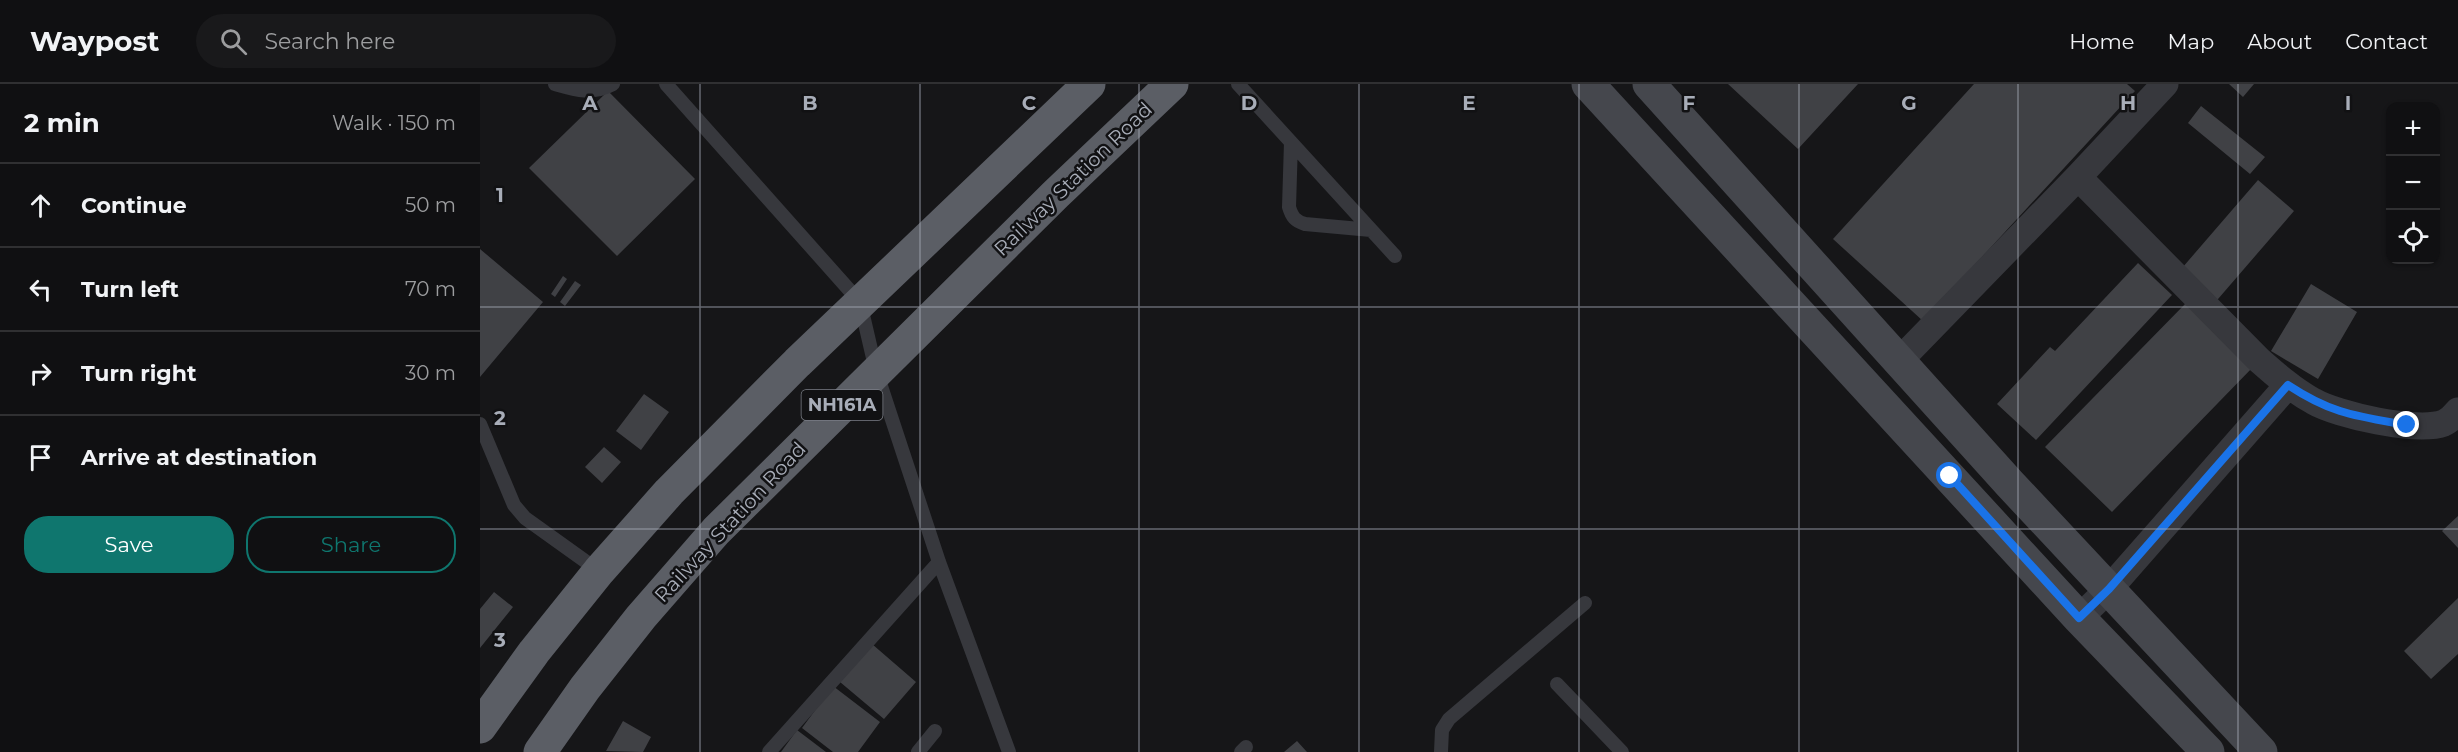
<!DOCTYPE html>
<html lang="en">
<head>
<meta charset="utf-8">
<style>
  :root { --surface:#101012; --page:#19191b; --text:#f1f3f6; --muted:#9c9d9f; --line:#303032; --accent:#0f766e }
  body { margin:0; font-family:Montserrat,sans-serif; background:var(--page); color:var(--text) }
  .controls { position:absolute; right:18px; top:18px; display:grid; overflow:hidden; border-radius:12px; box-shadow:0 2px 4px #0004 }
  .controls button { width:54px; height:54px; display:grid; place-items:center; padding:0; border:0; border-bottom:2px solid var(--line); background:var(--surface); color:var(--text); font:30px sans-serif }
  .stop { position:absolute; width:18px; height:18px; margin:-14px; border:4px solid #1a73e8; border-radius:50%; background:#fff }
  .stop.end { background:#1a73e8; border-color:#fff; box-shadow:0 2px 6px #0008 }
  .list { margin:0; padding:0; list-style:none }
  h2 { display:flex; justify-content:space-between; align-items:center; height:78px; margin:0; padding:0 24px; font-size:26px }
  h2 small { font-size:20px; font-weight:400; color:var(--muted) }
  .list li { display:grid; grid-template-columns:39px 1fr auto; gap:18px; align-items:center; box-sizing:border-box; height:84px; padding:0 24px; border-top:2px solid var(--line) }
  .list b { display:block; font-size:22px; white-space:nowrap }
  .list em { font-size:20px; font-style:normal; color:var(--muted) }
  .actions { display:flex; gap:12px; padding:18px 24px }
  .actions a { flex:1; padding:14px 0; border:2px solid var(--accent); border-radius:24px; text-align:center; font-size:21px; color:var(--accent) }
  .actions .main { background:var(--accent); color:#fff }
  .icon { flex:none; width:33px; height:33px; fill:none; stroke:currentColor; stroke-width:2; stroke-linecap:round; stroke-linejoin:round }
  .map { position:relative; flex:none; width:1978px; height:668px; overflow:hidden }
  header { display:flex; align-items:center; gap:36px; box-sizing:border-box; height:84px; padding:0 30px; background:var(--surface); border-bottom:2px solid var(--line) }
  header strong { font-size:28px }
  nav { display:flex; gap:33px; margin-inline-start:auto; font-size:21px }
  .search { width:420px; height:54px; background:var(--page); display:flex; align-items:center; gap:15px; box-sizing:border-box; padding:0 21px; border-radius:33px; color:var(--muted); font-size:22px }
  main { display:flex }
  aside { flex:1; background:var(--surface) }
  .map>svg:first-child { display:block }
  .building { fill:#404145 }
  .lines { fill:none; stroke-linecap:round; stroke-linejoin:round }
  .service { stroke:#37383d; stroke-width:14 }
  .minor { stroke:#37383d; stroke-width:27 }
  .secondary { stroke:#45474d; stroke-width:33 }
  .trunk { stroke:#5b5e65; stroke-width:33 }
  .route { stroke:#1a73e8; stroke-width:8 }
  .grid { fill:none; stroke:#a8adb8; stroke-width:1.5; stroke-opacity:0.55 }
  .labels { text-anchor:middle; stroke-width:5; stroke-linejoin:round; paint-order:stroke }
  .shield { fill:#111113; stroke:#7b7e86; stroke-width:1.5 }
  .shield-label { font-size:18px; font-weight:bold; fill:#a8adb8 }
  .street-label { font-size:20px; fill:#a8adb8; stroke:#111113 }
  .grid-label { font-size:20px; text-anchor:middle; font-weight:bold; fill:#a8adb8; stroke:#111113; stroke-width:5; stroke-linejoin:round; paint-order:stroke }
</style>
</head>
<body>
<header>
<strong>Waypost</strong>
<div class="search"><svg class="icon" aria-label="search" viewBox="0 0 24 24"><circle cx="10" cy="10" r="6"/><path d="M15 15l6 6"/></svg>Search here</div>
<nav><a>Home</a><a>Map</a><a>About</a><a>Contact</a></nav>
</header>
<main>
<aside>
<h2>2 min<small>Walk · 150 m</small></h2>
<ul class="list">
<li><svg class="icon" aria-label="ahead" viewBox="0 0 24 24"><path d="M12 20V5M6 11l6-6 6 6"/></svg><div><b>Continue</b></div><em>50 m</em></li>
<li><svg class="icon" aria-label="left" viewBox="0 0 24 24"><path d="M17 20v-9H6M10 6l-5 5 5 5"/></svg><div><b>Turn left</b></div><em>70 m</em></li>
<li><svg class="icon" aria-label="right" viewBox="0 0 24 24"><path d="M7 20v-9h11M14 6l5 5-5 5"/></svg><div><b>Turn right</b></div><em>30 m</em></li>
<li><svg class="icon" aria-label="arrive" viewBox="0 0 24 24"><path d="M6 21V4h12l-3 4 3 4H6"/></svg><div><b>Arrive at destination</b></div></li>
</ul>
<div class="actions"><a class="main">Save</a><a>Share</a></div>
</aside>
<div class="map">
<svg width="1978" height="668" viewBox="0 0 1978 668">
  <rect width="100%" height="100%" fill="#161618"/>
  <path class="building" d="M1248 0H1378L1318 65Z
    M1494 0H1647L1655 7 1443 237 1353 155Z
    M1749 0H1774L1763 13Z
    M128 7 215 95 137 172 49 84Z
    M1721 22 1785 73 1770 90 1708 39Z
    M1778 96 1814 127 1732 222 1696 191Z
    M0 165 63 218 0 293Z
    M1658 179 1692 211 1556 356 1517 320 1570 263 1575 267Z
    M83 192 87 195 75 213 71 210Z
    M95 197 101 201 85 222 80 218Z
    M1831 200 1877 228 1838 295 1791 267Z
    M1707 218 1773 283 1632 428 1565 363Z
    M164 310 189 328 161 366 136 347Z
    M124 363 141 378 122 399 105 383Z
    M1978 432V464L1962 447Z
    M14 508 33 523 0 564V525Z
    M1978 514V570L1951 595 1924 567Z
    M392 560 436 598 404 635 360 598Z
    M353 602 400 638 378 668H353L322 644Z
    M143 637 171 653 163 668 126 667Z
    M317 646 346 668H301Z
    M817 657 827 668H804Z"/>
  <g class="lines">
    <path class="service" d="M75 0C96 6 112 11 133 0
      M186 0 380 218 396 287 459 478 529 668
      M758 0 915 172
      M811 58 809 123C812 133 815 137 825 140L891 146
      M0 340 34 421 45 434 119 487
      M1077 600 1142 668
      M289 668 459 478
      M438 668 455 647
      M761 668 766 663
      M961 668 962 646 969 635 1105 519"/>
    <path class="minor" d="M1598 93 1778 275C1795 290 1813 306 1833 317 1857 331 1937 349 1964 339 1970 336 1974 332 1978 327
      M1419 277 1598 93 1685 0
      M1599 534 1629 505 1808 301"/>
    <path class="secondary" d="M1108 0 1599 534 1728 668
      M1169 0 1530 400 1781 668"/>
    <path class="trunk" d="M0 643 54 568 119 487 189 408 317 279 609 0
      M60 668 105 604 161 533 236 447 576 110 692 0"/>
  </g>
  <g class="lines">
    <path class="route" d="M1470 392 1599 534 1629 505 1808 301C1852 330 1876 332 1927 341"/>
  </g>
  <path class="grid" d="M220 0V668M440 0V668M659 0V668M879 0V668M1099 0V668M1319 0V668M1538 0V668M1758 0V668M0 223H1978M0 445H1978"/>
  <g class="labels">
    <rect class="shield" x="321.5" y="306" width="81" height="30" rx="4.5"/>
    <g class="shield-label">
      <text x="362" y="327">NH161A</text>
    </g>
    <g class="street-label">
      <text transform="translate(593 95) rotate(-44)" y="7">Railway Station Road</text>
      <text transform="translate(250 438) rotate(-47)" y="7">Railway Station Road</text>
    </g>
  </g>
  <g class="grid-label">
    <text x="110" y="26">A</text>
    <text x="330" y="26">B</text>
    <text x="549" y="26">C</text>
    <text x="769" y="26">D</text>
    <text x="989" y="26">E</text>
    <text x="1209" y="26">F</text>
    <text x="1429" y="26">G</text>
    <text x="1648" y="26">H</text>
    <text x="1868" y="26">I</text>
    <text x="20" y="118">1</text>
    <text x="20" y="341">2</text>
    <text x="20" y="563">3</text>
  </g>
</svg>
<div class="controls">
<button>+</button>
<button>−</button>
<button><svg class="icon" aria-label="locate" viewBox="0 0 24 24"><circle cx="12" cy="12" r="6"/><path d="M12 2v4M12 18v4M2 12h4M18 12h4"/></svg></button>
</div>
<div class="stop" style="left:1470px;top:392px"></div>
<div class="stop end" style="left:1927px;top:341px"></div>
</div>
</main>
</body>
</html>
